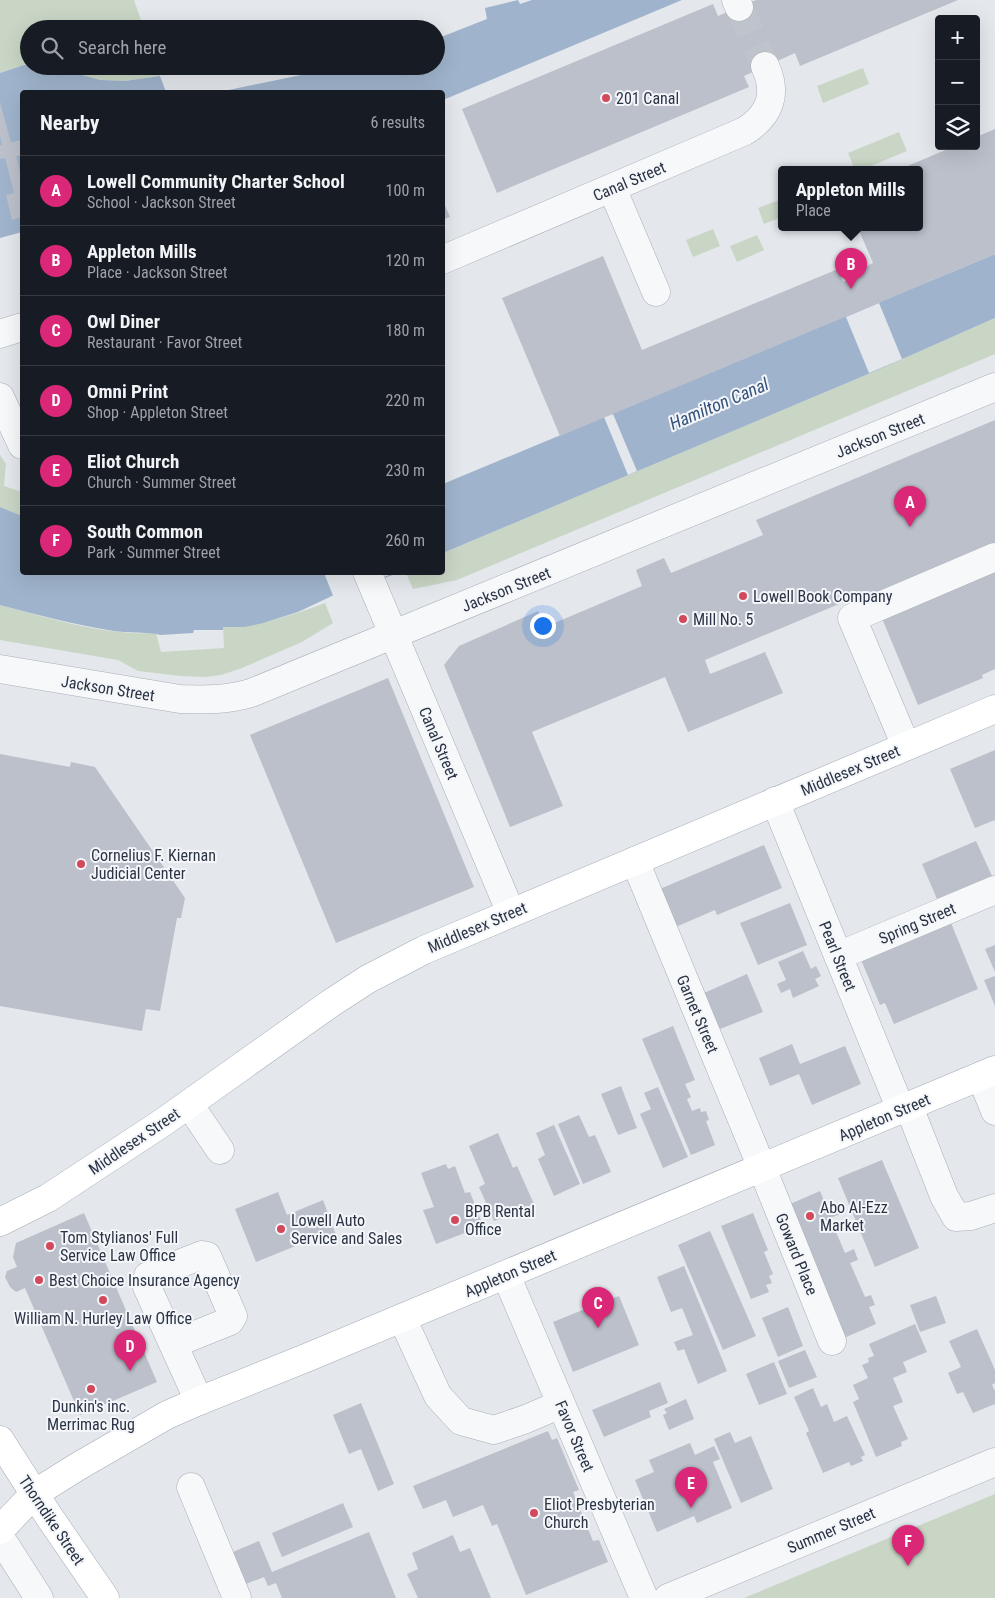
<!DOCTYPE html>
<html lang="en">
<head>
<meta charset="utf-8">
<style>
  :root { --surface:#171b24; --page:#20242c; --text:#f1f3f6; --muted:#9ea1a6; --line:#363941; --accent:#db2777 }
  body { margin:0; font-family:"Roboto Condensed",sans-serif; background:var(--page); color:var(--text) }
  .controls { position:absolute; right:15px; top:15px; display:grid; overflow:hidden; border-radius:5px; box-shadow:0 5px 20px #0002 }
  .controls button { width:45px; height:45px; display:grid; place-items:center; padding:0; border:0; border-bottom:1px solid var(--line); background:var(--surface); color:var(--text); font:25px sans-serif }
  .you { position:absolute; left:542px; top:625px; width:18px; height:18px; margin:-12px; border:4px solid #fff; border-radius:50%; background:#1a73e8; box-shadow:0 0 0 8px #1a73e833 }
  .badge { display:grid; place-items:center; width:32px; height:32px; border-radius:50%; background:var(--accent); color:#fff; font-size:16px; font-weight:700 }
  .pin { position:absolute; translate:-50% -41px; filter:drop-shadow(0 1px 2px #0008) }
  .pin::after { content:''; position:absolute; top:26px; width:18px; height:15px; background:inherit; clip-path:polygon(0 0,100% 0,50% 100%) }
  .popup { position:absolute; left:778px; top:166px; width:145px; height:65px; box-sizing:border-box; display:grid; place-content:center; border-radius:5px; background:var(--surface); filter:drop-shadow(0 1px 4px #0005); font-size:16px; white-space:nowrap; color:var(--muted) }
  .popup b { font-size:19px; color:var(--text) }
  .popup::after { content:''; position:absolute; left:50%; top:100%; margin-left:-10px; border:10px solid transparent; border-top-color:var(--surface) }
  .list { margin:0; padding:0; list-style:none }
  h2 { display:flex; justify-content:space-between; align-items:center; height:65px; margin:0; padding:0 20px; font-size:21px }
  h2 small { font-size:16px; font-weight:400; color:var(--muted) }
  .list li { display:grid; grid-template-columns:32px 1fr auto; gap:15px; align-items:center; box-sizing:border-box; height:70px; padding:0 20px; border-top:1px solid var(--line) }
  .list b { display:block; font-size:19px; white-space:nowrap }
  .list p { margin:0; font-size:16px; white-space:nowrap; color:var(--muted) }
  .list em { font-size:16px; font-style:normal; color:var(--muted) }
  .icon { flex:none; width:28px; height:28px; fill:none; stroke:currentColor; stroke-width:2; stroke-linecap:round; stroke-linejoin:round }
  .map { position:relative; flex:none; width:995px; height:1598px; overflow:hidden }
  .search { position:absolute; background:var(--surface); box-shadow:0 5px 20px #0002; left:20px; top:20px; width:425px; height:55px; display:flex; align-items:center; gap:12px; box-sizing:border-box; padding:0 18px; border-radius:28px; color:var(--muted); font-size:19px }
  .panel { position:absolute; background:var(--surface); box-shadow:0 5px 20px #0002; left:20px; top:90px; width:425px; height:485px; border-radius:5px }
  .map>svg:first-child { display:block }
  .green { fill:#c9d6c5 }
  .water { fill:#9fb4cc }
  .pier { fill:#e4e7ec }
  .building { fill:#bbc0ca }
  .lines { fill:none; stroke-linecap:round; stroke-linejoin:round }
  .minor-tunnel { stroke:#bfc3cb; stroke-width:28; stroke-dasharray:28 14; stroke-linecap:butt }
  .minor-casing { stroke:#a9aeb7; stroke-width:29 }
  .major-casing { stroke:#a3abb8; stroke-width:29 }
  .minor { stroke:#f7f8fa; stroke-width:28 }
  .major { stroke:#fff; stroke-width:28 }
  .poi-dot { fill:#d1495b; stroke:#f4f6f9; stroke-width:2 }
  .labels { text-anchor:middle; stroke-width:4; stroke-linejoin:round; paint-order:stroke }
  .poi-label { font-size:16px; fill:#2b3445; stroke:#f4f6f9; text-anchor:start }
  .street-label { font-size:16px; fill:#2b3445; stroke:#f4f6f9 }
  .water-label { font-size:18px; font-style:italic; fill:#34527a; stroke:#f4f6f9 }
</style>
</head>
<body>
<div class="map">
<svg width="995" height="1598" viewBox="0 0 995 1598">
  <rect width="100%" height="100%" fill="#e4e7ec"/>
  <path class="green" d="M0 0H134L144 29H29V64C19 66 10 70 0 73Z
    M50 66H156L160 76 125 81 100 80Z
    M863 68 869 84 823 103 817 86Z
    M899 132 907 151 861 170H855L848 153Z
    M782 199V217L764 224 758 208Z
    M713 229 720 246 693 257 686 240Z
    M757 235 764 250 737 262 730 246Z
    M995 318V354L457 580 413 589 406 573 442 572 443 553 873 372Z
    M0 455 6 464 4 486 22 492V516L0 507Z
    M325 603 333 623 302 642 242 668 221 675 205 677 181 676 138 671 118 660 0 640V605C49 618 105 636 156 633L161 652 224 648 223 627C258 626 292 616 325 603Z
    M995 1494V1598H744Z"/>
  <path class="water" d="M518 0 520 4 532 0H682L443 100 442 92H219L345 66H436V39L487 19 485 8Z
    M29 64V66H50L100 80 125 81 160 76 178 88 188 92H22V140L11 143 6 158 22 154V191L14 193 20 218 22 217V232L0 238V73C10 70 19 66 29 64Z
    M995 254V318L873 372 443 553V484Z
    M0 507 22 516V572L398 573 371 583 334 595 298 612 263 623 245 627H223V630H194L193 633 160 635C154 632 124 633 114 631 75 625 38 615 0 605Z"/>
  <path class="pier" d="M164 75 189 90 190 92H166L160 76Z
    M879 303 902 359 869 373 846 317Z
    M613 414 637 471 628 475 604 417Z
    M396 572 352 591 334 598 324 573Z"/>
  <path class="building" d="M756 0H958L800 66 795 53 744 76 749 87 497 193 462 109 713 4 718 16Z
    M0 102 11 143 22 140V154L16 155 22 182V217L12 220 6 195 14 193 5 158 1 159 0 157V145H2L0 136Z
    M995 129V254L560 436 502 298 603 256 642 350 838 269 843 282 865 272 863 268 873 263 858 228H920V170H898L955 146H976V137Z
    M442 199 450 217 442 220Z
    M995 420V549L873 600 870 591 705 660 710 674 765 652 783 693 688 732 665 677 532 732 563 806 510 827 444 665 459 646 538 611 545 627 642 586 636 570 664 558 671 573 763 535 756 520Z
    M995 564V669L982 675 983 678 918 705 881 616Z
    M388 678 474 887 336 943 250 735Z
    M995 750V820L975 828 950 769Z
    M0 754 70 767 71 762 95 767 185 898 181 918H177L160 1011 146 1009 142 1031 0 1006Z
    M976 841 992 876 937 899 922 864Z
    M764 845 782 888 717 915 715 910 671 929 655 891Z
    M790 903 807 945 758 965 740 923Z
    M949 918 978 989 894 1024 885 1003 880 1005 859 955Z
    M995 945V972L985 949Z
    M803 951 811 969 816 966 821 976 815 979 819 986 793 998 790 989 781 993 777 984 786 980 778 962Z
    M747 974 763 1012 720 1029 715 1026 712 1010 704 993Z
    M995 976V1006L984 980Z
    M673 1026 695 1080 685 1084 691 1097 687 1099 692 1111 700 1108 701 1112 706 1111 709 1120 706 1121 715 1145 691 1155 642 1039Z
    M792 1044 800 1064 845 1046 861 1084 812 1105 799 1074 770 1086 759 1058Z
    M621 1086 637 1128 618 1135 601 1094Z
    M658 1087 688 1157 663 1168 640 1114 651 1109 644 1093Z
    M579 1115 589 1137 595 1135 611 1172 583 1184 558 1124Z
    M554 1125 580 1184 554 1196 538 1159 545 1155 536 1133Z
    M498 1133 513 1168 517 1166 534 1204 494 1221 479 1187 485 1184 469 1146Z
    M882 1160 919 1248 875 1267 838 1178Z
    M446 1164 448 1169 455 1166 465 1193 470 1192 483 1226 436 1244 423 1210 434 1207 421 1173Z
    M820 1191 828 1210 837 1206 841 1214 830 1218 845 1253 854 1249 858 1260 850 1263 865 1297 871 1295 875 1305 869 1307 876 1324 844 1338 788 1205Z
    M278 1192 287 1215 323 1200 336 1235 315 1243 313 1239 256 1262 235 1209Z
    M84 1213 157 1382 80 1415 25 1288 16 1292 10 1287 5 1277 7 1271 17 1267 13 1257 16 1243Z
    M753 1213 768 1250 764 1252 773 1274 769 1276 772 1283 766 1285 769 1292 751 1299 721 1226Z
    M710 1231 756 1336 723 1350 678 1245Z
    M684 1266 727 1371 698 1384 684 1349 678 1351 674 1342 693 1335 682 1308 671 1312 657 1277Z
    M605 1293 608 1300 619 1296 639 1345 573 1372 553 1322 590 1307 587 1300Z
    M936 1296 946 1323 920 1332 910 1305Z
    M788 1307 803 1346 778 1357 762 1318Z
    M915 1324 927 1352 903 1362 907 1372 893 1378 903 1402 893 1406 908 1439 901 1442 902 1446 876 1457 853 1402 859 1399 853 1385 868 1378 862 1365 869 1362 868 1358 874 1356 869 1344Z
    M977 1329 995 1370V1383L992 1385 995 1391V1404L973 1413 963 1392 957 1394 948 1373 961 1367 949 1341Z
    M805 1350 817 1377 789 1388 778 1361Z
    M774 1362 787 1394 759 1405 746 1374Z
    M660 1382 668 1403 649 1411 651 1417 604 1437 592 1410Z
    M813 1388 821 1407 827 1404 834 1422 847 1416 865 1455 861 1457 863 1461 851 1466 849 1462 823 1473 806 1433 809 1431 794 1397Z
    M686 1399 694 1419 669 1430 663 1415 667 1413 664 1409Z
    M361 1403 394 1484 378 1491 361 1449 349 1454 333 1415Z
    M548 1431 552 1440 557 1438 579 1490 573 1492 593 1541 599 1540 608 1562 526 1595 497 1524 492 1526 483 1505 453 1517 446 1500 423 1509 413 1486Z
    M730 1432 735 1443 751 1436 773 1489 741 1503 714 1439Z
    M690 1443 695 1455 714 1446 720 1459 713 1462 732 1508 697 1523 694 1516 657 1532 635 1480 654 1472 649 1460Z
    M343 1503 353 1527 282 1557 272 1533Z
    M369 1532 396 1598H282L276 1583 268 1586 264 1577 246 1584 233 1552 259 1541 272 1572Z
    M453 1535 460 1552 470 1548 491 1598H418L407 1574 418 1569 412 1553Z"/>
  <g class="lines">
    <path class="minor-tunnel" d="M739 7 765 66"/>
    <g class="minor-casing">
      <path id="minor" d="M736 0 739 7
        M612 188 656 292
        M442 260 745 131C770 115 778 94 765 66
        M0 334 22 327
        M0 397 22 445
        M367 572 511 913
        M0 669 180 699C205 700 227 700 251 693L995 387
        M906 746 852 618 995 557
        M775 801 901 1110
        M635 861 762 1168 832 1341
        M838 956 995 890
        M981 1076 995 1111
        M189 1104 220 1150
        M909 1107 944 1196 956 1217 971 1216 995 1208
        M506 1275 644 1598
        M402 1318 438 1396 461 1421 494 1430 526 1419 561 1404
        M173 1344 230 1321 233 1316 207 1256 202 1255 148 1276 147 1287 199 1401
        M191 1487 237 1598
        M0 1537 39 1598
        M668 1598 995 1462"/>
    </g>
    <g class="major-casing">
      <path id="major" d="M0 1222 48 1198 162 1123 331 1003 368 979 424 950 995 709
        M0 1440 48 1515 105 1598
        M0 1530 34 1494 77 1467 167 1415 199 1401 306 1358 995 1070"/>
    </g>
    <use href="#minor" class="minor"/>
    <use href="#major" class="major"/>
  </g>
  <g class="poi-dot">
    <circle cx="606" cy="98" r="5"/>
    <circle cx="743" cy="596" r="5"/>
    <circle cx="683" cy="619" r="5"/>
    <circle cx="81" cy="864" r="5"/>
    <circle cx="810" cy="1216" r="5"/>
    <circle cx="455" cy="1220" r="5"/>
    <circle cx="281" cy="1229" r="5"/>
    <circle cx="50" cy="1246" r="5"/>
    <circle cx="39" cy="1280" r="5"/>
    <circle cx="103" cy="1300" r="5"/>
    <circle cx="91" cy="1389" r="5"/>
    <circle cx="534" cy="1513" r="5"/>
  </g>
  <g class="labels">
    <g class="poi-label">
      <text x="616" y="104">201 Canal</text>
      <text x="753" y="602">Lowell Book Company</text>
      <text x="693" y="625">Mill No. 5</text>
      <text x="91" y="861">Cornelius F. Kiernan<tspan x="91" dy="18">Judicial Center</tspan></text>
      <text x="820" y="1213">Abo Al-Ezz<tspan x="820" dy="18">Market</tspan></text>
      <text x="465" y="1217">BPB Rental<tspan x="465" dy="18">Office</tspan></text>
      <text x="291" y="1226">Lowell Auto<tspan x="291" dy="18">Service and Sales</tspan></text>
      <text x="60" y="1243">Tom Stylianos' Full<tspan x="60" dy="18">Service Law Office</tspan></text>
      <text x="49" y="1286">Best Choice Insurance Agency</text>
      <text x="103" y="1324" text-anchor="middle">William N. Hurley Law Office</text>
      <text x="91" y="1412" text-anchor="middle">Dunkin's inc.<tspan x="91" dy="18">Merrimac Rug</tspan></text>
      <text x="544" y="1510">Eliot Presbyterian<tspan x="544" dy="18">Church</tspan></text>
    </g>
    <g class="street-label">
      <text transform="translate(629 181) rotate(-23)" y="6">Canal Street</text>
      <text transform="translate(880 435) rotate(-22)" y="6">Jackson Street</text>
      <text transform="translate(506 589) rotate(-22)" y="6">Jackson Street</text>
      <text transform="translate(108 688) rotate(9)" y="6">Jackson Street</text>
      <text transform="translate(439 743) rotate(67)" y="6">Canal Street</text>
      <text transform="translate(850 770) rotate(-23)" y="6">Middlesex Street</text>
      <text transform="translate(917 923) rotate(-23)" y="6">Spring Street</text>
      <text transform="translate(477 927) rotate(-23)" y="6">Middlesex Street</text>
      <text transform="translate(838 956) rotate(68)" y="6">Pearl Street</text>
      <text transform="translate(698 1014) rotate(67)" y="6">Garnet Street</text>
      <text transform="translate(884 1117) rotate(-23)" y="6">Appleton Street</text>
      <text transform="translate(134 1141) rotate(-34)" y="6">Middlesex Street</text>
      <text transform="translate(797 1254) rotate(68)" y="6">Goward Place</text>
      <text transform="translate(510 1273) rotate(-23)" y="6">Appleton Street</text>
      <text transform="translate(575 1436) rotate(67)" y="6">Favor Street</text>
      <text transform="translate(52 1520) rotate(56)" y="6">Thorndike Street</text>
      <text transform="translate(831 1530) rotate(-23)" y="6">Summer Street</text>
    </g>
    <g class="water-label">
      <text transform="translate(719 404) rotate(-23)" y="6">Hamilton Canal</text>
    </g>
  </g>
</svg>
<div class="controls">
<button>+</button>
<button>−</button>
<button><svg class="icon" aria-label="layers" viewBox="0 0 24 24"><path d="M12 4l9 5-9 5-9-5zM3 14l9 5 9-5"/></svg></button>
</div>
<div class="you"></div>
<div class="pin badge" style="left:910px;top:527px">A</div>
<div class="pin badge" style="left:851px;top:289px">B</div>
<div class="popup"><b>Appleton Mills</b>Place</div>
<div class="pin badge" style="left:598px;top:1328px">C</div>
<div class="pin badge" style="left:130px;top:1371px">D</div>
<div class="pin badge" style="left:691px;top:1508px">E</div>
<div class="pin badge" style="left:908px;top:1566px">F</div>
<div class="search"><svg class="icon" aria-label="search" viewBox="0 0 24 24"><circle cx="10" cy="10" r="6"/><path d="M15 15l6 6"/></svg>Search here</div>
<section class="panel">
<h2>Nearby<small>6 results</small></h2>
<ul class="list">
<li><span class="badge">A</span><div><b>Lowell Community Charter School</b><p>School · Jackson Street</p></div><em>100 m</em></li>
<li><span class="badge">B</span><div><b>Appleton Mills</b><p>Place · Jackson Street</p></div><em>120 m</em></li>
<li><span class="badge">C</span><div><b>Owl Diner</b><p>Restaurant · Favor Street</p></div><em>180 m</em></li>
<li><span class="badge">D</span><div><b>Omni Print</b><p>Shop · Appleton Street</p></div><em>220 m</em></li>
<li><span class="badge">E</span><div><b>Eliot Church</b><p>Church · Summer Street</p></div><em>230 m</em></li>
<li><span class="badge">F</span><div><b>South Common</b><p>Park · Summer Street</p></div><em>260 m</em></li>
</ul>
</section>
</div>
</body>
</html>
